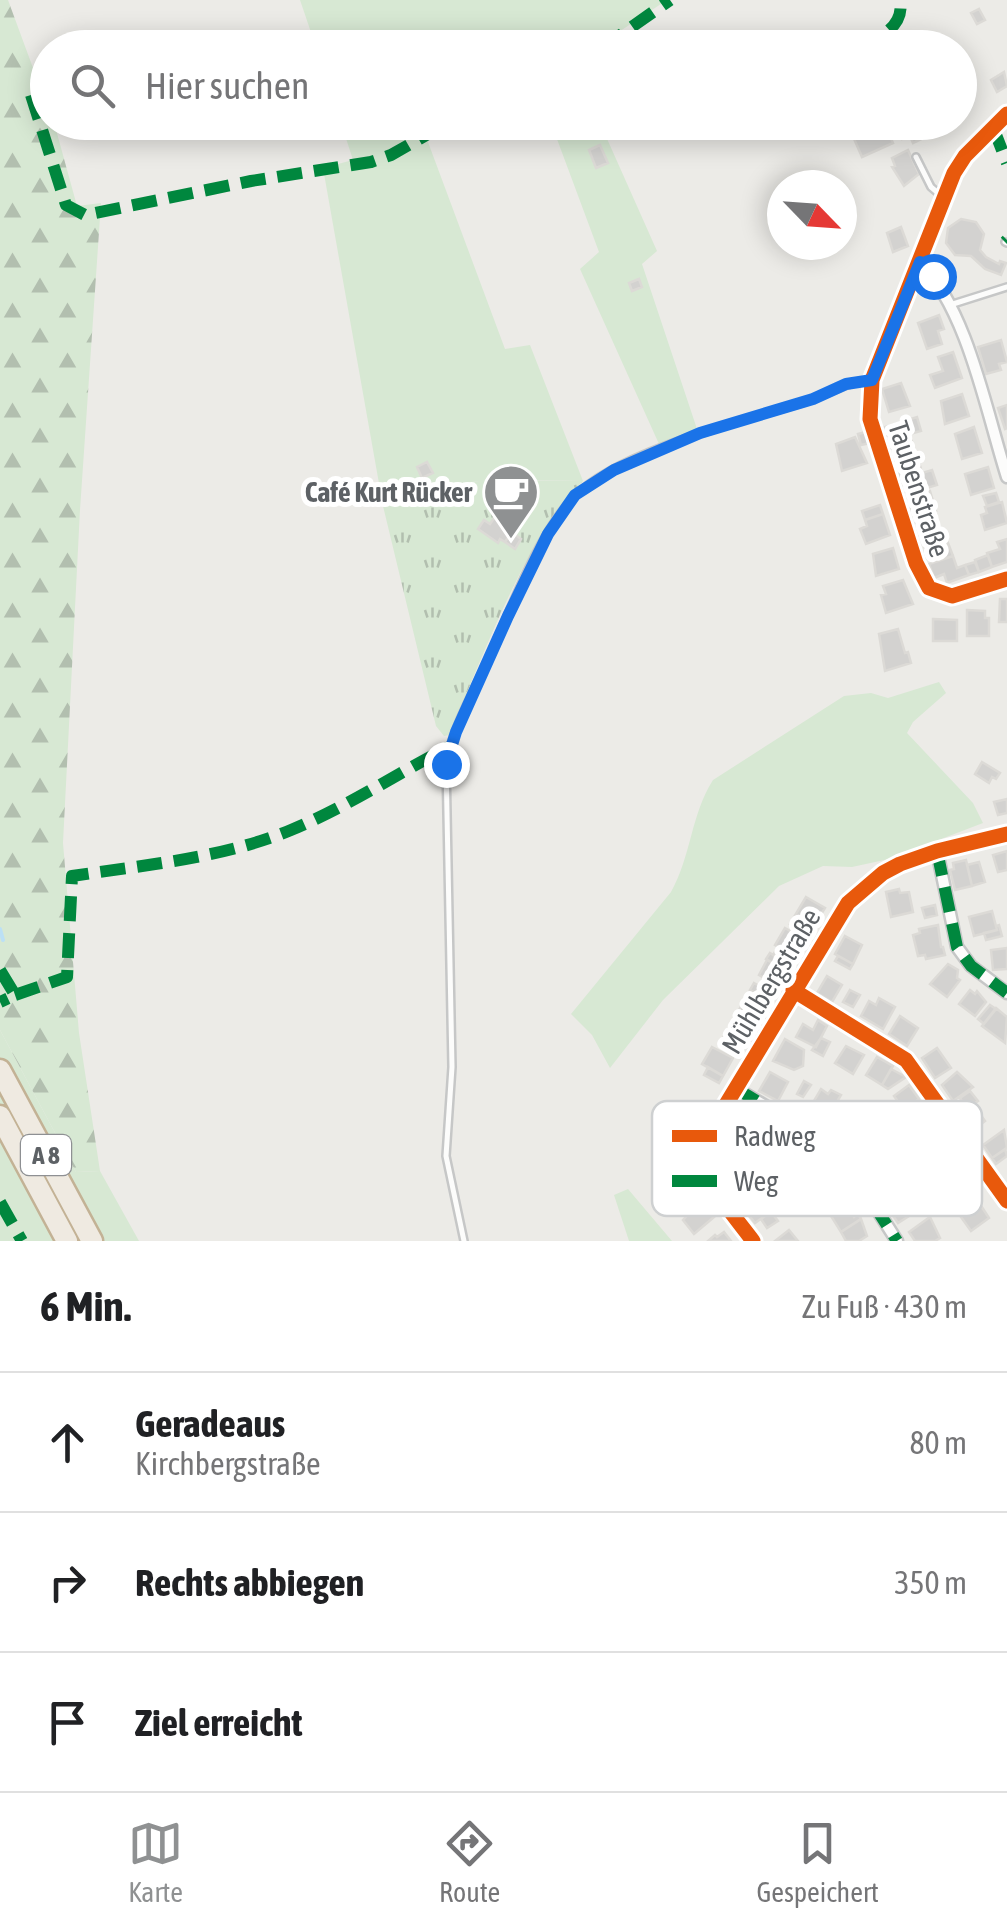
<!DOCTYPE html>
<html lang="de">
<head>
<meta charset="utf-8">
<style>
  :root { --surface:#fff; --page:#f6f6f6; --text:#202124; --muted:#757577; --line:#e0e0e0; --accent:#8f9192 }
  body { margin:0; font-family:"Asap Condensed",sans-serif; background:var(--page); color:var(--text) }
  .compass { position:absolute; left:767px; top:170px; width:90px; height:90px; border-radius:50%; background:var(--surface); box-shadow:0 5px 25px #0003; rotate:115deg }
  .stop { position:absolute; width:30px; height:30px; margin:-22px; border:8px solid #1a73e8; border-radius:50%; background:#fff }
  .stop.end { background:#1a73e8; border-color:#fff; box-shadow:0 2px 10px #0008 }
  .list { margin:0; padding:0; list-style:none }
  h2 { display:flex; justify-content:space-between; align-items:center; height:130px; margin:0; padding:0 40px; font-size:42px }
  h2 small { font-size:32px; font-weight:400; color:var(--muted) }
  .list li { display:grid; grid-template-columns:65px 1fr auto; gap:30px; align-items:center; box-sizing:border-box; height:140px; padding:0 40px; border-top:2px solid var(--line) }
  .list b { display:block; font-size:38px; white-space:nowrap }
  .list p { margin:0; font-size:32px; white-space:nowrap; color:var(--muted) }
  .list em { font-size:32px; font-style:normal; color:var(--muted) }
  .icon { flex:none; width:55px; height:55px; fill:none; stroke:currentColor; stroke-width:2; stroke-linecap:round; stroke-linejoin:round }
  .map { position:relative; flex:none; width:1007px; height:1241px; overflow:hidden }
  .search { position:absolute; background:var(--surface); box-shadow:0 5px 25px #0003; left:30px; right:30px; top:30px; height:110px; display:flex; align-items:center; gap:25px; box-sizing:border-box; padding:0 35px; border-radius:55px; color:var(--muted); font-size:38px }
  .sheet { height:550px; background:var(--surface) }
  nav { display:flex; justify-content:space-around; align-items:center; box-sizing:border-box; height:140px; border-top:2px solid var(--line); background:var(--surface); font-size:28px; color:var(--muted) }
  nav a { display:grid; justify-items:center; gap:5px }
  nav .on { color:var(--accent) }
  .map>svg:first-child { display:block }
  .grass { fill:#d7e8d3 }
  .forest { fill:url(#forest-firs) }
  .park { fill:url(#park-tufts) }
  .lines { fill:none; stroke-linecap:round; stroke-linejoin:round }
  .stream { stroke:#bce0f5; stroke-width:4 }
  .building { fill:#d3d2d0; stroke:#dcdad6; stroke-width:2.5 }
  .service-casing { stroke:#c6c7c7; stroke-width:10 }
  .minor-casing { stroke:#c6c7c7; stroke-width:15 }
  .motorway-casing { stroke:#c3b295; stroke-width:25 }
  .service { stroke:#fcfcfb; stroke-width:5 }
  .minor { stroke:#fcfcfb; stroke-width:10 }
  .motorway { stroke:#efeae1; stroke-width:20 }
  .quiet { stroke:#00873e; stroke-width:12; stroke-dasharray:25 12; stroke-linecap:butt }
  .cycleway-casing { stroke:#fff; stroke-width:21 }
  .cycleway { stroke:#e8590c; stroke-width:15 }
  .route { stroke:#1a73e8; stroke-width:12 }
  .labels { text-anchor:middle; stroke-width:10; stroke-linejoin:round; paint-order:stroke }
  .shield { fill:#fff; stroke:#8e9093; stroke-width:2.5 }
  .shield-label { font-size:25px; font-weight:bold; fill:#5d6165 }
  .street-label { font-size:28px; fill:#5d6165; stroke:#fff }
  .poi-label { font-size:28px; font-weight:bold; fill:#5d6165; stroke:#fff; text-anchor:end }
  .key { fill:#fff; stroke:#ced0d1; stroke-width:2.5 }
  .key-label { font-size:28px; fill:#5d6165 }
</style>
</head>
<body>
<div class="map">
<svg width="1007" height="1241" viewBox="0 0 1007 1241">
  <defs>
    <pattern id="forest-firs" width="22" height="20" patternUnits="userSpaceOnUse" patternTransform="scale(2.5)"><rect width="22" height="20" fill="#d7e8d3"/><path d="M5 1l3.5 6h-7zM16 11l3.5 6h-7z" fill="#b2bfaf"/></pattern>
    <pattern id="park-tufts" width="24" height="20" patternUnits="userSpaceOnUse" patternTransform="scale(2.5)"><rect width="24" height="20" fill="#d7e8d3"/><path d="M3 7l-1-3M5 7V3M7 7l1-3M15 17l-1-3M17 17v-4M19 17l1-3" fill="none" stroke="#b2bfaf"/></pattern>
  </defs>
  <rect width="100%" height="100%" fill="#ecebe7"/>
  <path class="grass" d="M300 0H667L596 47H316Z
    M341 123H439L426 129 425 134 505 349 530 345 583 481C516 480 444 474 383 506L323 168 353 160Z
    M551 123H600L657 251 642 264 697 429 659 444 580 269 599 252Z
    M939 682 946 693 913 722 907 733 973 803 983 823 889 859 852 867 823 866 779 886 663 1000 610 1068 592 1035 571 1014 671 892C691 857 691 814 713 780L844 696 871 693 888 698Z
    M0 1030 76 1172 100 1171 139 1241H0Z
    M628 1189 672 1241H629L614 1195Z"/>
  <path class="forest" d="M0 0H8L47 106 48 122 53 123 55 126 77 206 101 203 80 510 63 843 79 1033 100 1171 76 1172 0 1030Z"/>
  <path class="park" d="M485 480 583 481C525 537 482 660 449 735L444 736 436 726 383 506 408 493Z"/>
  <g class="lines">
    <path class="stream" d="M0 929 3 940"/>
  </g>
  <path class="building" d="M979 9 985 20 977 24 971 13Z
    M1004 72 1007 86 997 92 991 80Z
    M877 122H884L893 143 862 157 852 134Z
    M893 122H931L932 125 925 129 928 136 913 143 910 136 902 139Z
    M600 145 608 163 596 168 589 150Z
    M908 150 919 174 904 186 892 167 895 166 892 158Z
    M961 219 976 222 984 234 980 250 986 257 999 264 1000 261 1006 263 1001 275 985 269 971 256 955 255 946 243 948 228Z
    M901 227 908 246 893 252 887 233Z
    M639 279 642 287 632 291 629 283Z
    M939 315 944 329 938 331 942 344 927 349 918 323Z
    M1001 340 1007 362 999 364 1001 370 986 374 978 347Z
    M953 352 962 378 935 388 930 375 943 371 938 357Z
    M901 383 910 406 889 412 882 389Z
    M962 394 969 416 945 424 941 401Z
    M1007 405V428L1005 429 998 408Z
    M917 417 921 431 910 434 912 442 891 449 885 427Z
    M974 427 982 453 962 459 955 434Z
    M866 432 870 443 861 445 858 434Z
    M855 437 867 463 842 471 836 444Z
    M918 458 923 477 902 483 897 465Z
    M427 462 433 473 422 478 417 467Z
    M988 467 994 488 971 495 965 474Z
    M932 470 937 485 927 488 922 473Z
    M930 491 936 511 914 517 908 497Z
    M996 493 999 502 987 506 983 496Z
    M1002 502 1007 523 985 530 981 515 987 513 985 507Z
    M880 505 883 514 865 520 862 511Z
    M883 514 890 535 866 544 860 529 867 526 865 520Z
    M494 518 506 523 507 529 512 532 505 542 500 539 498 543 478 529 484 520 490 524Z
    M936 523 939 532 944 531 948 543 925 548 919 529Z
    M512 532 521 539 515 549 505 542Z
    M1007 539V562L992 567 987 553 1000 549 997 542Z
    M948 543 953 556 941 560 936 547Z
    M893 548 899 569 876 576 873 554Z
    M988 555 992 567 979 572 975 560Z
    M953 556 957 568 965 565 969 575 947 583 944 574 934 578 929 564Z
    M975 562 979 572 969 575 965 565Z
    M903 580 913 604 886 613 881 595 886 594 883 586Z
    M1000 599H1007V622H999Z
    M967 610 985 611V618H989V636H967Z
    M933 619 957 620V641H933Z
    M898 629 905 653 908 652 911 663 885 671 879 634Z
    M982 762 1000 773 996 779 992 777 989 783 975 774Z
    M1007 799V813L998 815 994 802Z
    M1007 851V870L998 872 993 855Z
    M966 860 972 886 955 890 950 870 954 869 953 863Z
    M979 862 985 882 972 886 967 865Z
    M899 889 900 893 909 892 913 912 891 917 886 892Z
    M806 897 825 908 812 929 794 917Z
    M935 905 937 915 925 918 922 908Z
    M992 911 997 930 974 936 969 917Z
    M794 917 806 925 802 932 790 924Z
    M938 925 941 947H943L945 955 926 959 925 955 918 956 913 935 920 933 919 929Z
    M999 925 1002 936 986 940 984 933 997 930 996 926Z
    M785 928 804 939 794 956 775 945Z
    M845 936 862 945 853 964 835 954Z
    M778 947 788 952 783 961 773 955Z
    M1007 948V969L993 970 991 950Z
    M770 953 786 962 782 968 766 959Z
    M838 956 853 964 850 969 835 961Z
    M767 960 782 968 777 977 782 980 778 986 759 975Z
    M948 964 958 970 957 978 960 980 947 997 930 984Z
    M827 976 842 985 832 1002 817 993Z
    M754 983 766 990 762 996 750 990Z
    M850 990 860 995 853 1007 843 1002Z
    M970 990 975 994 977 991 986 1002 975 1016 959 1004Z
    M750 991 765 999 757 1013 742 1005Z
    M879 998 895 1007 883 1029 861 1016 869 1001 876 1005Z
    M742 1005 751 1010 743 1023 734 1018Z
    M990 1005 996 1009 984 1024 978 1019Z
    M996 1008 1007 1017 1005 1043 982 1026Z
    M900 1016 918 1028 907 1046 889 1034Z
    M818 1020 827 1026 816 1047 796 1037 803 1024 813 1030Z
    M733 1021 747 1028 741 1046 724 1036Z
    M821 1038 830 1042 823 1056 812 1050Z
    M785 1039 804 1050 803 1066 794 1070 773 1061Z
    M846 1046 864 1055 853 1074 835 1063Z
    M712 1047 733 1058 723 1076 702 1064Z
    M937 1048 951 1068 935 1078 922 1058Z
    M877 1057 893 1066 882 1085 866 1075Z
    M708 1067 723 1076 719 1083 704 1075Z
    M891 1069 906 1077 888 1089 882 1085Z
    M770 1072 788 1082 778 1101 759 1091Z
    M957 1072 973 1087 953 1101 942 1085Z
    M804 1081 811 1085 803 1097 797 1094Z
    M909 1085 919 1099 904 1110 894 1096Z
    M821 1089 828 1094 831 1090 841 1095 825 1122 808 1111Z
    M970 1091 978 1101 967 1109 960 1098Z
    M975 1107 985 1121 971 1132 961 1118Z
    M1004 1130 1007 1148 992 1158 983 1145Z
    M1005 1149 1007 1156 996 1164 992 1158Z
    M974 1195 989 1218 971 1231 961 1217 968 1212 962 1203Z
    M907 1196 917 1211 898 1223 888 1208Z
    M769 1197 777 1207 755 1223 744 1209 761 1198 763 1201Z
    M701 1201 714 1217 694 1234 683 1220Z
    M847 1206 854 1217 858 1214 861 1219 841 1232 831 1216Z
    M771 1212 778 1221 767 1228 761 1219Z
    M930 1217 940 1238 935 1241H915L909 1232Z
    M861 1219 867 1236 859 1241H846L841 1232Z
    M789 1230 798 1241H775Z
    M724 1232 731 1241H708L715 1235 717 1237Z"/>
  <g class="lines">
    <g class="service-casing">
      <path id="service" d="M916 157 931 187 944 198
        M1005 242 1007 243
        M953 304 1007 287
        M658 1205 683 1171 706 1164
        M464 1241 446 1156 452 1067 446 763C453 726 474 692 489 658 510 611 539 532 574 497 619 451 743 421 805 402 827 395 846 382 870 380"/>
    </g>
    <g class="minor-casing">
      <path id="minor" d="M1007 114 965 156 954 173 872 380 870 419 916 563 929 588 952 596 1007 579
        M920 262C968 311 986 411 1007 477
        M937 851 957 947 971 966 1007 993
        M793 990 906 1060 1007 1201
        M735 1088 839 1150 897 1241
        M753 1241C723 1201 697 1178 713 1126L848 903 883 873 900 864 937 851 1007 834"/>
    </g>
    <g class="motorway-casing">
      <path id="motorway" d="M0 1070 92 1241
        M0 1116 67 1241"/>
    </g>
    <use href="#service" class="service"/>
    <use href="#minor" class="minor"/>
    <use href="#motorway" class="motorway"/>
    <path class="quiet" d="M602 48 670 0
      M857 48C878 38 905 28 900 0
      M31 95 66 205 85 215 251 181 371 162 391 155 449 122
      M993 127 1007 163
      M1005 242 1007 240
      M937 851 957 947 971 966 1007 993
      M0 970 15 995 0 1002
      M15 995 67 977 72 876C145 865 223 858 291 830 347 807 396 774 449 747
      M735 1088 839 1150 897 1241
      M0 1202 22 1241"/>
    <g class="cycleway-casing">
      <path id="cycleway" d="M1007 114 965 156 954 173 872 380 870 419 916 563 929 588 952 596 1007 579
        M793 990 906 1060 1007 1201
        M753 1241C723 1201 697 1178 713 1126L848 903 883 873 900 864 937 851 1007 834"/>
    </g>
    <use href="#cycleway" class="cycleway"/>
  </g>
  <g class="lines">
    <path class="route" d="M446 764 456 732 508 616 548 534 575 495 614 470 700 433 813 399 846 384 872 380 920 262 933 276"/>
  </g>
  <defs>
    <g id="cafe-pin" transform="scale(2.875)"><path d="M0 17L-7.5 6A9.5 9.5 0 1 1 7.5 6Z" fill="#8f9192" stroke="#fff"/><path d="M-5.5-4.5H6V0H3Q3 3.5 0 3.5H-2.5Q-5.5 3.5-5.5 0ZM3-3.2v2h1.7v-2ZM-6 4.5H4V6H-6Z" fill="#fff"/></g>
  </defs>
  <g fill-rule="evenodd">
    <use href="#cafe-pin" x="511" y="492"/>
  </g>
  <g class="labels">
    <rect class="shield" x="21" y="1135" width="50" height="40" rx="8"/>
    <g class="shield-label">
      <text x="46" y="1164">A 8</text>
    </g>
    <g class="street-label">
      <text transform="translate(919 489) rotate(72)" y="10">Taubenstraße</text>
      <text transform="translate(771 981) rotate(-59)" y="10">Mühlbergstraße</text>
    </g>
    <g class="poi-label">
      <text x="472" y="502">Café Kurt Rücker</text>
    </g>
  </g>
  <rect x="652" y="1101" width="330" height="115" rx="15" class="key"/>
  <rect x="672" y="1130" width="45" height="12" fill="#e8590c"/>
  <rect x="672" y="1175" width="45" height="12" fill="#00873e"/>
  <g class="key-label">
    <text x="734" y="1146">Radweg</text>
    <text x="734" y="1191">Weg</text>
  </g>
</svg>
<svg class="compass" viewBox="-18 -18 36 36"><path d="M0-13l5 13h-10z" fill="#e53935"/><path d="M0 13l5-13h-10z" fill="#757577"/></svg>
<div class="stop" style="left:933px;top:276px"></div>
<div class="stop end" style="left:446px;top:764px"></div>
<div class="search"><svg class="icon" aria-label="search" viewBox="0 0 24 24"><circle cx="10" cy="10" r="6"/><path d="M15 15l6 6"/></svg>Hier suchen</div>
</div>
<section class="sheet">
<h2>6 Min.<small>Zu Fuß · 430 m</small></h2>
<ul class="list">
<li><svg class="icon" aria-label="ahead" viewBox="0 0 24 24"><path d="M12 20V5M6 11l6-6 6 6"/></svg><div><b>Geradeaus</b><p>Kirchbergstraße</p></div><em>80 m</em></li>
<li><svg class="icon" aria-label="right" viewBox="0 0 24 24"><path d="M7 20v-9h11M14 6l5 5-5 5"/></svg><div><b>Rechts abbiegen</b></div><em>350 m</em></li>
<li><svg class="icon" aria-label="arrive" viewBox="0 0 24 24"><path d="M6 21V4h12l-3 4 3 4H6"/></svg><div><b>Ziel erreicht</b></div></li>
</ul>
</section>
<nav>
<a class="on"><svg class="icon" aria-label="map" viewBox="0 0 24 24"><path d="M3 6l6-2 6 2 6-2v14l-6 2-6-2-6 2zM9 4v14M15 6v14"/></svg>Karte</a>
<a><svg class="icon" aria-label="directions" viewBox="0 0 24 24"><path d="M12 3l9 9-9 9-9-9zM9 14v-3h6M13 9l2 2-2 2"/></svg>Route</a>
<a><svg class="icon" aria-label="saved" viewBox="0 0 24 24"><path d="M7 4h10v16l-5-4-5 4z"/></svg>Gespeichert</a>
</nav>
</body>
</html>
